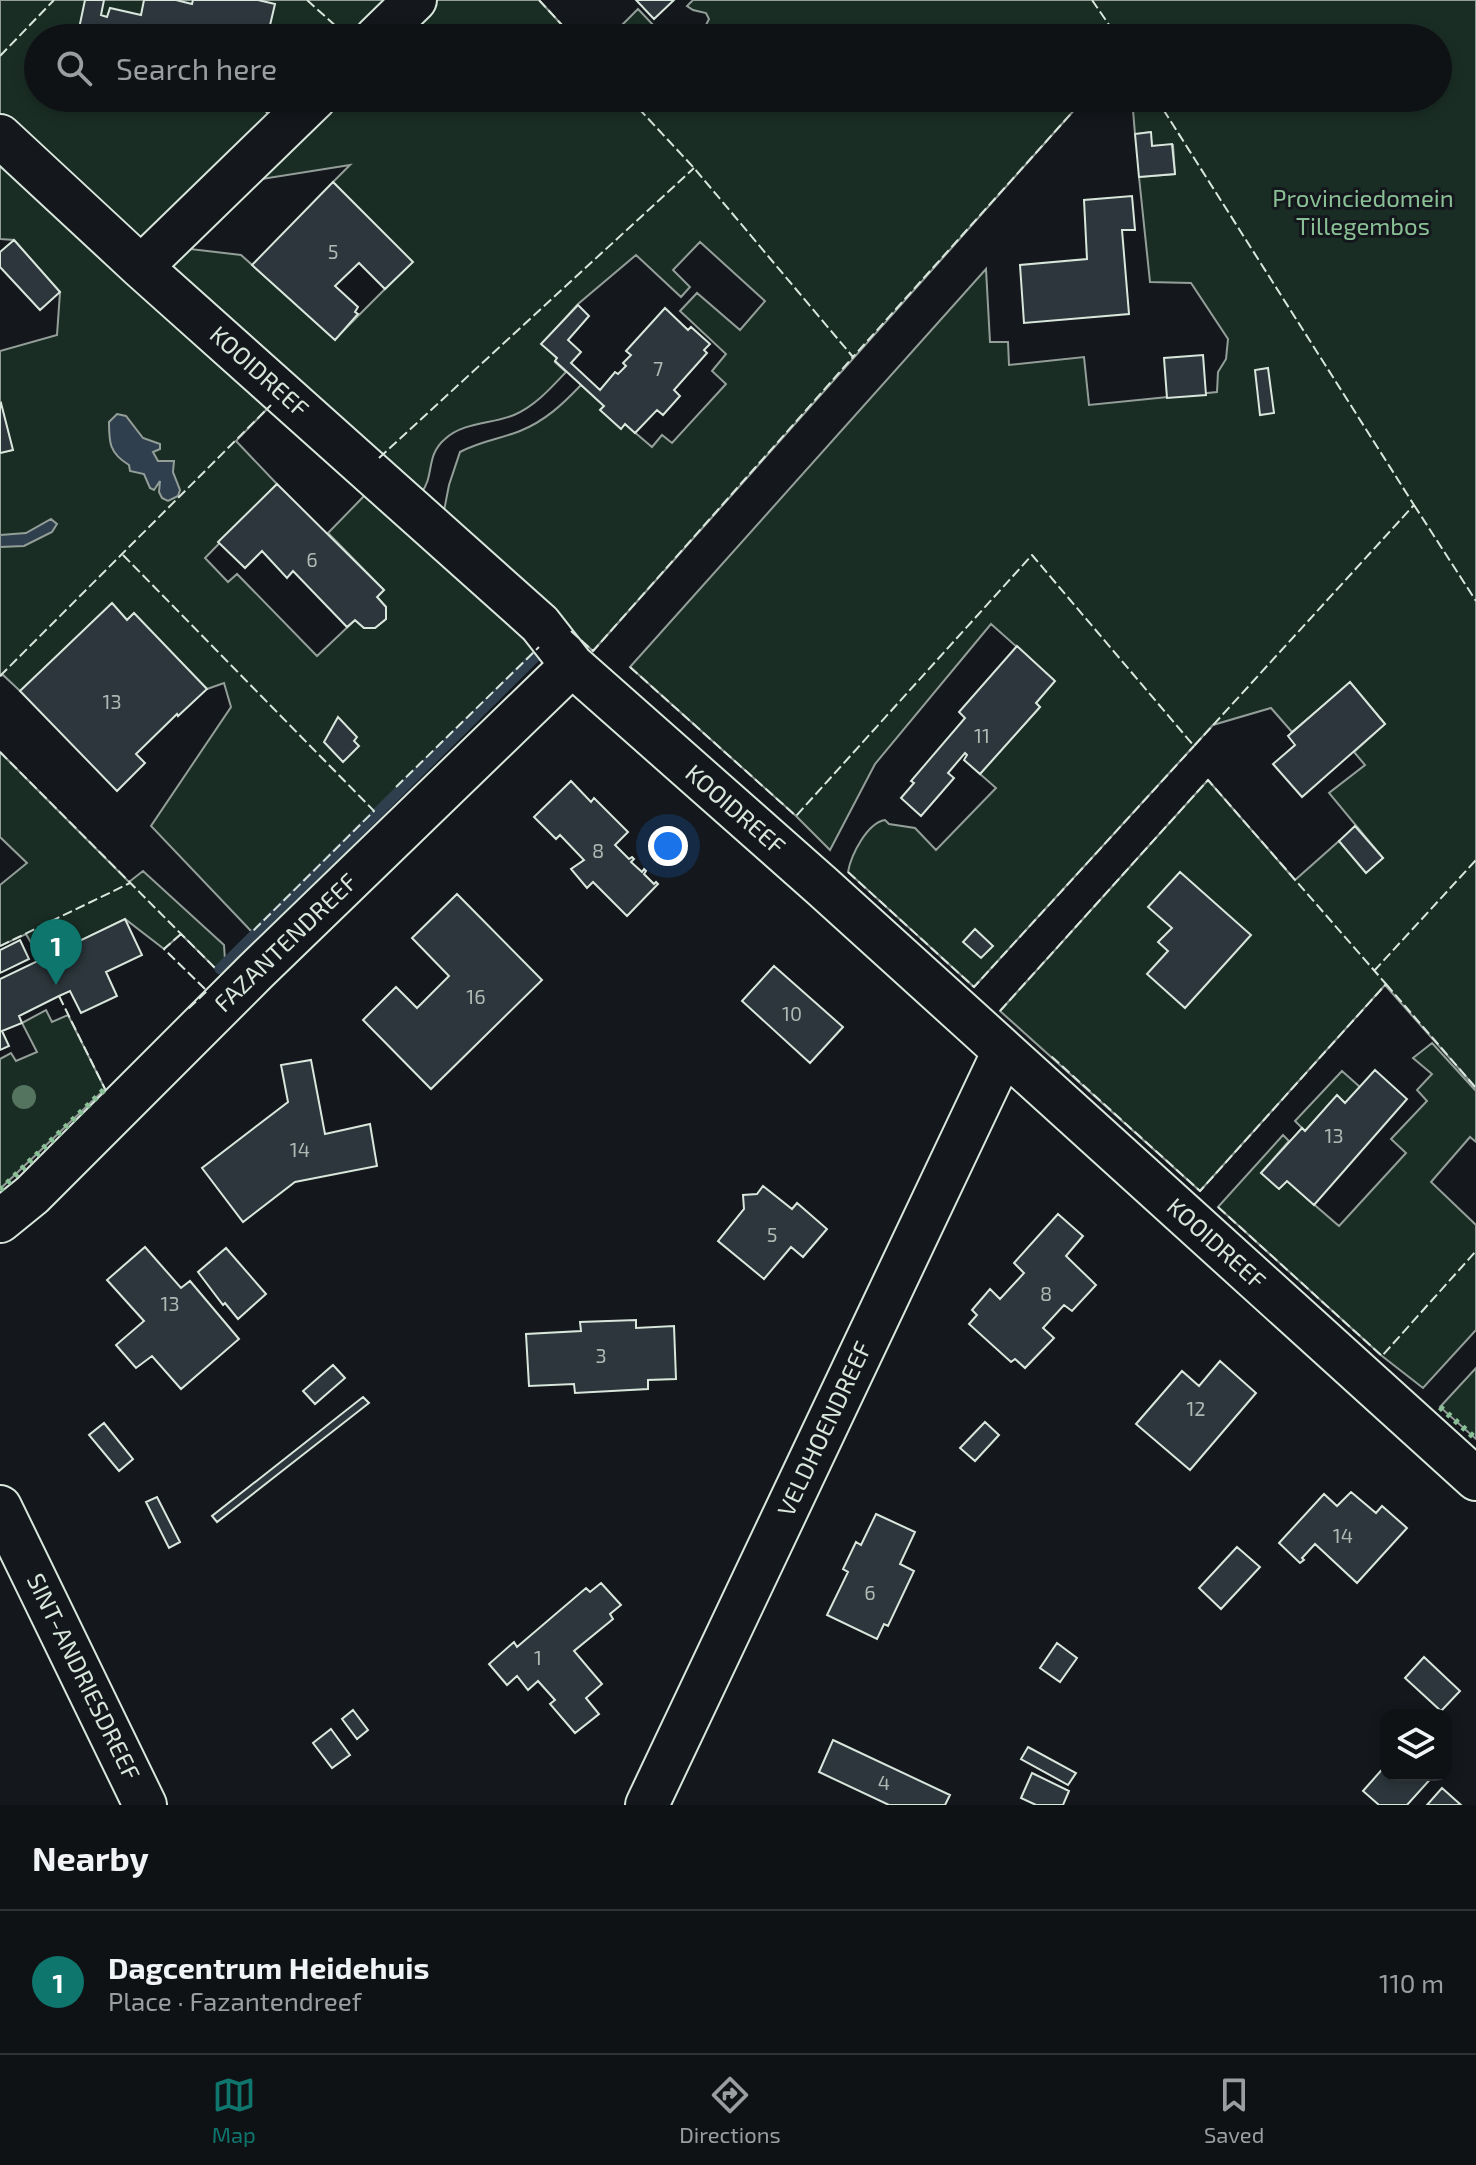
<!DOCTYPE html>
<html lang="en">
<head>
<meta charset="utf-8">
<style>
  :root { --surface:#0f1215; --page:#181b1e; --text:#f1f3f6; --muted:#9b9ea0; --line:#2f3234; --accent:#0f766e }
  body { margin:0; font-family:"Exo 2",sans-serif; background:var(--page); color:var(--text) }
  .controls { position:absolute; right:24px; bottom:24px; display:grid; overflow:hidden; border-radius:16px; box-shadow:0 4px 12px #0003 }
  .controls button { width:72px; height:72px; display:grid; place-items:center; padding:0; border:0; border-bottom:2px solid var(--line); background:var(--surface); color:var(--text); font:40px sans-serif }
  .you { position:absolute; left:668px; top:846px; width:28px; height:28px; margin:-20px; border:6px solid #fff; border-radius:50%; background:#1a73e8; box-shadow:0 0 0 12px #1a73e833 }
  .badge { display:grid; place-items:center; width:52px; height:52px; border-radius:50%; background:var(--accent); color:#fff; font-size:26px; font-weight:700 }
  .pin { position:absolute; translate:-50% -66px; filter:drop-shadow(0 2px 4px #0008) }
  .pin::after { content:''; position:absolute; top:42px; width:28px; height:24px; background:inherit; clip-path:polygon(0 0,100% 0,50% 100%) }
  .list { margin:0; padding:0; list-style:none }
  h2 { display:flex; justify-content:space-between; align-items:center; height:104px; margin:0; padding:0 32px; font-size:34px }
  h2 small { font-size:26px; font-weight:400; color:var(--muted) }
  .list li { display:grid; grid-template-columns:52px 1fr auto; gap:24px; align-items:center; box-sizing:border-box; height:144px; padding:0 32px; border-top:2px solid var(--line) }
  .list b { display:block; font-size:30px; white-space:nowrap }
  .list p { margin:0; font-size:26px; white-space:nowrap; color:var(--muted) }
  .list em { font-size:26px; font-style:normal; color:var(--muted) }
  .icon { flex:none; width:44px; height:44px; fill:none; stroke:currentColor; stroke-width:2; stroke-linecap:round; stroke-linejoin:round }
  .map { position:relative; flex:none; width:1476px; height:1805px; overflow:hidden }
  .search { position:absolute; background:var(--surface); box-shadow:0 4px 12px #0003; left:24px; right:24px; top:24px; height:88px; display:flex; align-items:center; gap:20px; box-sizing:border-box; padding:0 28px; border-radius:44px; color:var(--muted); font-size:30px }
  .sheet { height:248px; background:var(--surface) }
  nav { display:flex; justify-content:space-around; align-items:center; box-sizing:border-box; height:112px; border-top:2px solid var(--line); background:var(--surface); font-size:22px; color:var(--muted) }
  nav a { display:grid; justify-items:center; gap:4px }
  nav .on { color:var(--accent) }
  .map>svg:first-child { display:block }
  .green { fill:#1a2d24; stroke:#939e99; stroke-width:2 }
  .water { fill:#2f3f4d; stroke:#939e99; stroke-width:2 }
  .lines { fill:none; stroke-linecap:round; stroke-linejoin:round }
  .stream { stroke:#2f3f4d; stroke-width:11 }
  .building { fill:#2c363c; stroke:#d8e6dc; stroke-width:2 }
  .minor-casing { stroke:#d8e6dc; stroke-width:46 }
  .minor { stroke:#14181c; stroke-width:42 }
  .hedge { stroke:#8ac095; stroke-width:6; stroke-dasharray:4 6; stroke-linecap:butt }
  .fence { stroke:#d8e6dc; stroke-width:2; stroke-dasharray:10 4; stroke-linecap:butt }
  .tree { fill:#55745f }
  .labels { text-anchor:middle; stroke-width:6; stroke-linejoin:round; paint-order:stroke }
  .number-label { font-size:20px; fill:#adbab4 }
  .park-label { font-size:24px; fill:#8ac095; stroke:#14181c }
  .street-label { font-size:24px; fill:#d8e6dc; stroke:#14181c }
</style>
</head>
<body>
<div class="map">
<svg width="1476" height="1805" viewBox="0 0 1476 1805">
  <rect width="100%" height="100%" fill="#14181c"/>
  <path class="green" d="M0 0H539L574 38H38V98H1085L593 651 443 516 449 485 460 452C480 441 500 439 520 431 545 421 563 404 581 385L604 406 601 409 625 424 652 447 662 435 672 443 726 384 712 371 726 354 680 311 697 293 740 330 765 301 700 242 673 270 690 287 681 297 636 255 578 304 542 344 557 358 555 362 566 372C551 388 535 406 514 415 492 424 463 422 445 439 425 456 435 476 421 493L165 265 182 248 241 255 335 339 412 262 333 182 350 165 225 185 153 255 0 116Z
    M693 0H1476V1088L1385 985 1200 1191 1000 1011 1208 780 1295 880 1339 841 1366 872 1383 858 1329 793 1365 765 1354 752 1385 724 1350 683 1292 732 1271 708 1213 725 974 987 848 872C851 855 867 823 885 820L889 824 915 828 936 850 996 788 980 774 1040 707 1036 703 1054 680 991 624 875 764 830 850 796 816 630 667 986 269 990 342H1008L1009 365 1084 357 1089 405 1217 392 1218 372 1226 359 1228 339 1191 283 1150 282 1139 177 1175 174 1173 145 1152 146 1150 132 1135 134 1132 98H1438V38H719L706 25 709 19 706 13 693 10 687 6Z
    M638 9 657 29 654 38H609Z
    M0 163 271 405 236 441 277 484 205 558 228 582 237 574 317 656 355 620 364 628H375L386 619V607L377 597 384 590 328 533 368 492 539 647 252 932 151 826 231 707 224 683 207 689 134 614 127 620 112 604 20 691 3 675 0 676V453L12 450 0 404V351L57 335 60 292 14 240 0 239Z
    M0 752 129 882 143 871 224 945 225 960 215 968 181 934 164 949 125 919 41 960 26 934 0 946V885L27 863 0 837Z
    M46 1010 52 1022 68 1015 105 1089 0 1189V1059L11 1053 16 1061 37 1052 22 1023Z
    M1432 1043 1476 1091V1142L1470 1137 1431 1182 1476 1225V1330L1423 1388 1382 1356 1218 1207 1283 1135 1289 1141 1261 1173 1279 1189 1287 1181 1339 1226 1406 1153 1391 1139 1427 1101 1417 1090 1432 1074 1413 1058Z
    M1342 1071 1360 1087 1345 1103 1337 1096 1305 1131 1295 1121Z
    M1476 1368V1439L1440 1407Z"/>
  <path class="water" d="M117 414 126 416 143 438 160 444V449L153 452 158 461H174L173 472 180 490 178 496 168 501 162 498 159 492 160 481 154 490 150 488 144 474 130 471 129 465C109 453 109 442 109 422Z
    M51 519 57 524 52 532 24 546 0 547V535L26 533Z"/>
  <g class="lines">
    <path class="stream" d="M220 969 538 654"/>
  </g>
  <path class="building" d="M85 0H104L101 15 107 17 110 8 141 15 144 0H176L192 4 193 0H258L275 4 267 38H77Z
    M636 0H674L654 19Z
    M261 98H275L273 101 277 105 269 114 257 104Z
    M1151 132 1152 146 1172 144 1175 174 1139 177 1135 134Z
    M333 182 413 262 385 289 359 263 335 286 358 307 355 312 358 314 335 340 252 265Z
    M1132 196 1135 230H1122L1129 314 1024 323 1020 265 1087 259 1084 200Z
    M14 240 60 292 40 310 0 267V252Z
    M578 305 589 316 568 340 581 352 571 363 600 390 615 372 618 374 626 366 623 363 631 355 626 351 665 308 688 330 691 327 710 344 704 350 707 353 674 390 680 396 663 415 657 410 635 433 625 424 621 429 600 410 604 406 555 361 557 358 541 344Z
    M1203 355 1206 395 1167 398 1164 358Z
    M1268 368 1274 413 1260 415 1255 370Z
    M1 403 13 450 0 453V404Z
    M277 484 384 590 377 597 386 607V619L375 628H364L355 620 347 627 293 571 287 578 262 551 245 568 218 542Z
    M112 603 127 620 134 613 207 689 178 716 177 714 136 754 145 763 117 791 20 691Z
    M1017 646 1055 681 1036 703 1040 707 980 774 964 760 967 755 965 753 948 773 954 778 921 816 901 798 914 783 911 781 965 718 959 712Z
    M1350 682 1385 724 1302 797 1273 764 1295 745 1288 736Z
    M338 717 357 737 354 741 359 746 343 762 324 742Z
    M571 781 591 802 594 798 628 832 615 845 629 859 632 857 634 859 631 862 642 872 644 869 646 871 644 874 654 884 656 882 658 884 627 916 593 882 587 888 571 869 584 860 560 835 556 839 534 817Z
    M1355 826 1383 858 1366 873 1339 841Z
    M1180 872 1251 935 1185 1008 1147 974 1168 951 1158 942 1172 928 1148 907Z
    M457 894 542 980 431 1089 363 1020 396 987 417 1008 449 976 412 938Z
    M125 919 142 955 106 972 117 996 81 1013 70 991 59 996 19 1016 22 1023 2 1031 9 1046 0 1050V979Z
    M975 929 993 946 981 958 963 942Z
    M20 940 29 959 0 973V950Z
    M774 966 843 1027 810 1063 742 1001Z
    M311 1060 325 1134 370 1124 377 1166 295 1182 243 1222 202 1168 288 1102 281 1065Z
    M1375 1070 1407 1099 1314 1205 1287 1181 1279 1189 1261 1173 1302 1128 1305 1131 1337 1095 1345 1103Z
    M763 1186 792 1209 797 1203 827 1229 803 1257 791 1247 764 1279 718 1241 744 1209 743 1195 757 1194Z
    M1058 1214 1083 1236 1066 1256 1096 1285 1072 1311 1064 1305 1043 1328 1054 1338 1025 1368 1015 1359 1011 1362 969 1324 977 1315 972 1310 990 1289 1000 1299 1024 1273 1014 1263Z
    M145 1247 181 1288 190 1281 239 1339 181 1389 152 1356 136 1368 116 1345 144 1321 107 1280Z
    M226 1248 266 1294 238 1319 225 1303 223 1305 198 1272Z
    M636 1320V1328L674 1326 676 1379 648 1380V1389L575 1393 574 1384 529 1386 526 1334 581 1331 580 1322Z
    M1220 1361 1256 1393 1190 1470 1136 1424 1182 1371 1199 1386Z
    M333 1365 345 1378 315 1404 303 1391Z
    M363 1397 369 1403 217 1522 212 1516Z
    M985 1422 999 1435 975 1461 960 1448Z
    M104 1423 133 1459 119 1471 89 1435Z
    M1351 1492 1376 1513 1382 1506 1407 1528 1357 1583 1315 1544 1302 1558 1304 1560 1300 1563 1279 1543 1324 1494 1337 1506Z
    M157 1497 180 1542 169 1548 146 1502Z
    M876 1514 915 1532 900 1564 914 1571 888 1626 884 1624 877 1639 827 1615 848 1572 843 1569 856 1542 861 1545Z
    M1237 1547 1260 1567 1221 1609 1199 1588Z
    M601 1583 621 1605 610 1614 613 1619 574 1651 602 1684 586 1698 599 1714 575 1733 550 1704 555 1700 538 1681 528 1690 517 1676 507 1685 489 1664 514 1642 517 1647 586 1588 590 1592Z
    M1057 1643 1077 1658 1060 1682 1040 1668Z
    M1424 1657 1460 1691 1441 1711 1405 1678Z
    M353 1710 368 1730 357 1739 342 1719Z
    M331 1729 350 1755 332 1768 313 1743Z
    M833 1740 950 1795 945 1805H889L819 1772Z
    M1028 1747 1076 1773 1068 1785 1021 1759Z
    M1386 1765V1775H1434L1407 1805H1379L1363 1791Z
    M1032 1773 1069 1791 1063 1805H1036L1021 1798Z
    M1442 1788 1461 1805H1427Z"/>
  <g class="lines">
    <g class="minor-casing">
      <path id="minor" d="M376 38 415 0
        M0 136 141 267 540 624 572 665 823 887 1476 1479
        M141 267 315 98
        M0 1221 32 1195 256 971 572 665
        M0 1507 145 1805
        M647 1805 1003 1053"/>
    </g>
    <use href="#minor" class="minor"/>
    <path class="hedge" d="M0 1190 105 1089
      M1440 1407 1476 1439"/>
    <path class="fence" d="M307 0 349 38
      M539 0 574 38
      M1092 0 1118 38
      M0 56 54 0
      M629 98 694 168 853 357 1085 98
      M379 458 694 168
      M1414 505 1476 601
      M123 555 374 811 252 932
      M571 631 593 651 853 357
      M630 667 796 816 1032 555 1194 746 1414 505 1156 98
      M0 676 271 405
      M0 752 215 968
      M396 787 539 647
      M848 872 974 987 1194 746
      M181 934 164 949 207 991 186 1011
      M0 946 130 883
      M1374 971 1476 860
      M1386 984 1476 1088
      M59 996 105 1089
      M1000 1011 1208 780 1386 984 1200 1191 1051 1056
      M1218 1207 1382 1356 1476 1251"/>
  </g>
  <circle class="tree" cx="24" cy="1097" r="12"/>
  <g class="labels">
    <g class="number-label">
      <text x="333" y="259">5</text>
      <text x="658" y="376">7</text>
      <text x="312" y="567">6</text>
      <text x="112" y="709">13</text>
      <text x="982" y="743">11</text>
      <text x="598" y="858">8</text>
      <text x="476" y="1004">16</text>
      <text x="792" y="1021">10</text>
      <text x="1334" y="1143">13</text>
      <text x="300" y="1157">14</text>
      <text x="772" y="1242">5</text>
      <text x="1046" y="1301">8</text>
      <text x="170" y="1311">13</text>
      <text x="601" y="1363">3</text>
      <text x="1196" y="1416">12</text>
      <text x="1343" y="1543">14</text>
      <text x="870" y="1600">6</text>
      <text x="538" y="1665">1</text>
      <text x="884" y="1790">4</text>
    </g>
    <g class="park-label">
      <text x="1363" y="207">Provinciedomein<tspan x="1363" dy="28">Tillegembos</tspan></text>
    </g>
    <g class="street-label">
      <text transform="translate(259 372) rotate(42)" y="8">KOOIDREEF</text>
      <text transform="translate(735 810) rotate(41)" y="8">KOOIDREEF</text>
      <text transform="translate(286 943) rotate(-44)" y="8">FAZANTENDREEF</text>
      <text transform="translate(1216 1244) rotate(42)" y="8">KOOIDREEF</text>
      <text transform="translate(825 1429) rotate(-65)" y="8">VELDHOENDREEF</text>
      <text transform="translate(83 1677) rotate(64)" y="8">SINT-ANDRIESDREEF</text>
    </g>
  </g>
</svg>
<div class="controls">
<button><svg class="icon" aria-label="layers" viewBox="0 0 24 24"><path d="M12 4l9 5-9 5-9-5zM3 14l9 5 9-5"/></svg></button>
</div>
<div class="you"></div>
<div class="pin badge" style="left:56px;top:985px">1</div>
<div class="search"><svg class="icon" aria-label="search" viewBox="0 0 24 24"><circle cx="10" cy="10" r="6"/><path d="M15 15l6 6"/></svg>Search here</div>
</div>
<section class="sheet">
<h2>Nearby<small></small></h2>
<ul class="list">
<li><span class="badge">1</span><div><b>Dagcentrum Heidehuis</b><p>Place · Fazantendreef</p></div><em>110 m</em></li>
</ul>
</section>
<nav>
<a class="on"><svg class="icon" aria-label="map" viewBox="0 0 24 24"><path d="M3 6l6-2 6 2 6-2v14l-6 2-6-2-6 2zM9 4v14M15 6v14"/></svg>Map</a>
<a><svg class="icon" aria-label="directions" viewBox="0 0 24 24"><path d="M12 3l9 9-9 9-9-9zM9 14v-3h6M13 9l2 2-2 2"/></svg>Directions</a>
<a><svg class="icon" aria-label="saved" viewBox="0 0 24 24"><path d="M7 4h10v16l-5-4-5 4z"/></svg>Saved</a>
</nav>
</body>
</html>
